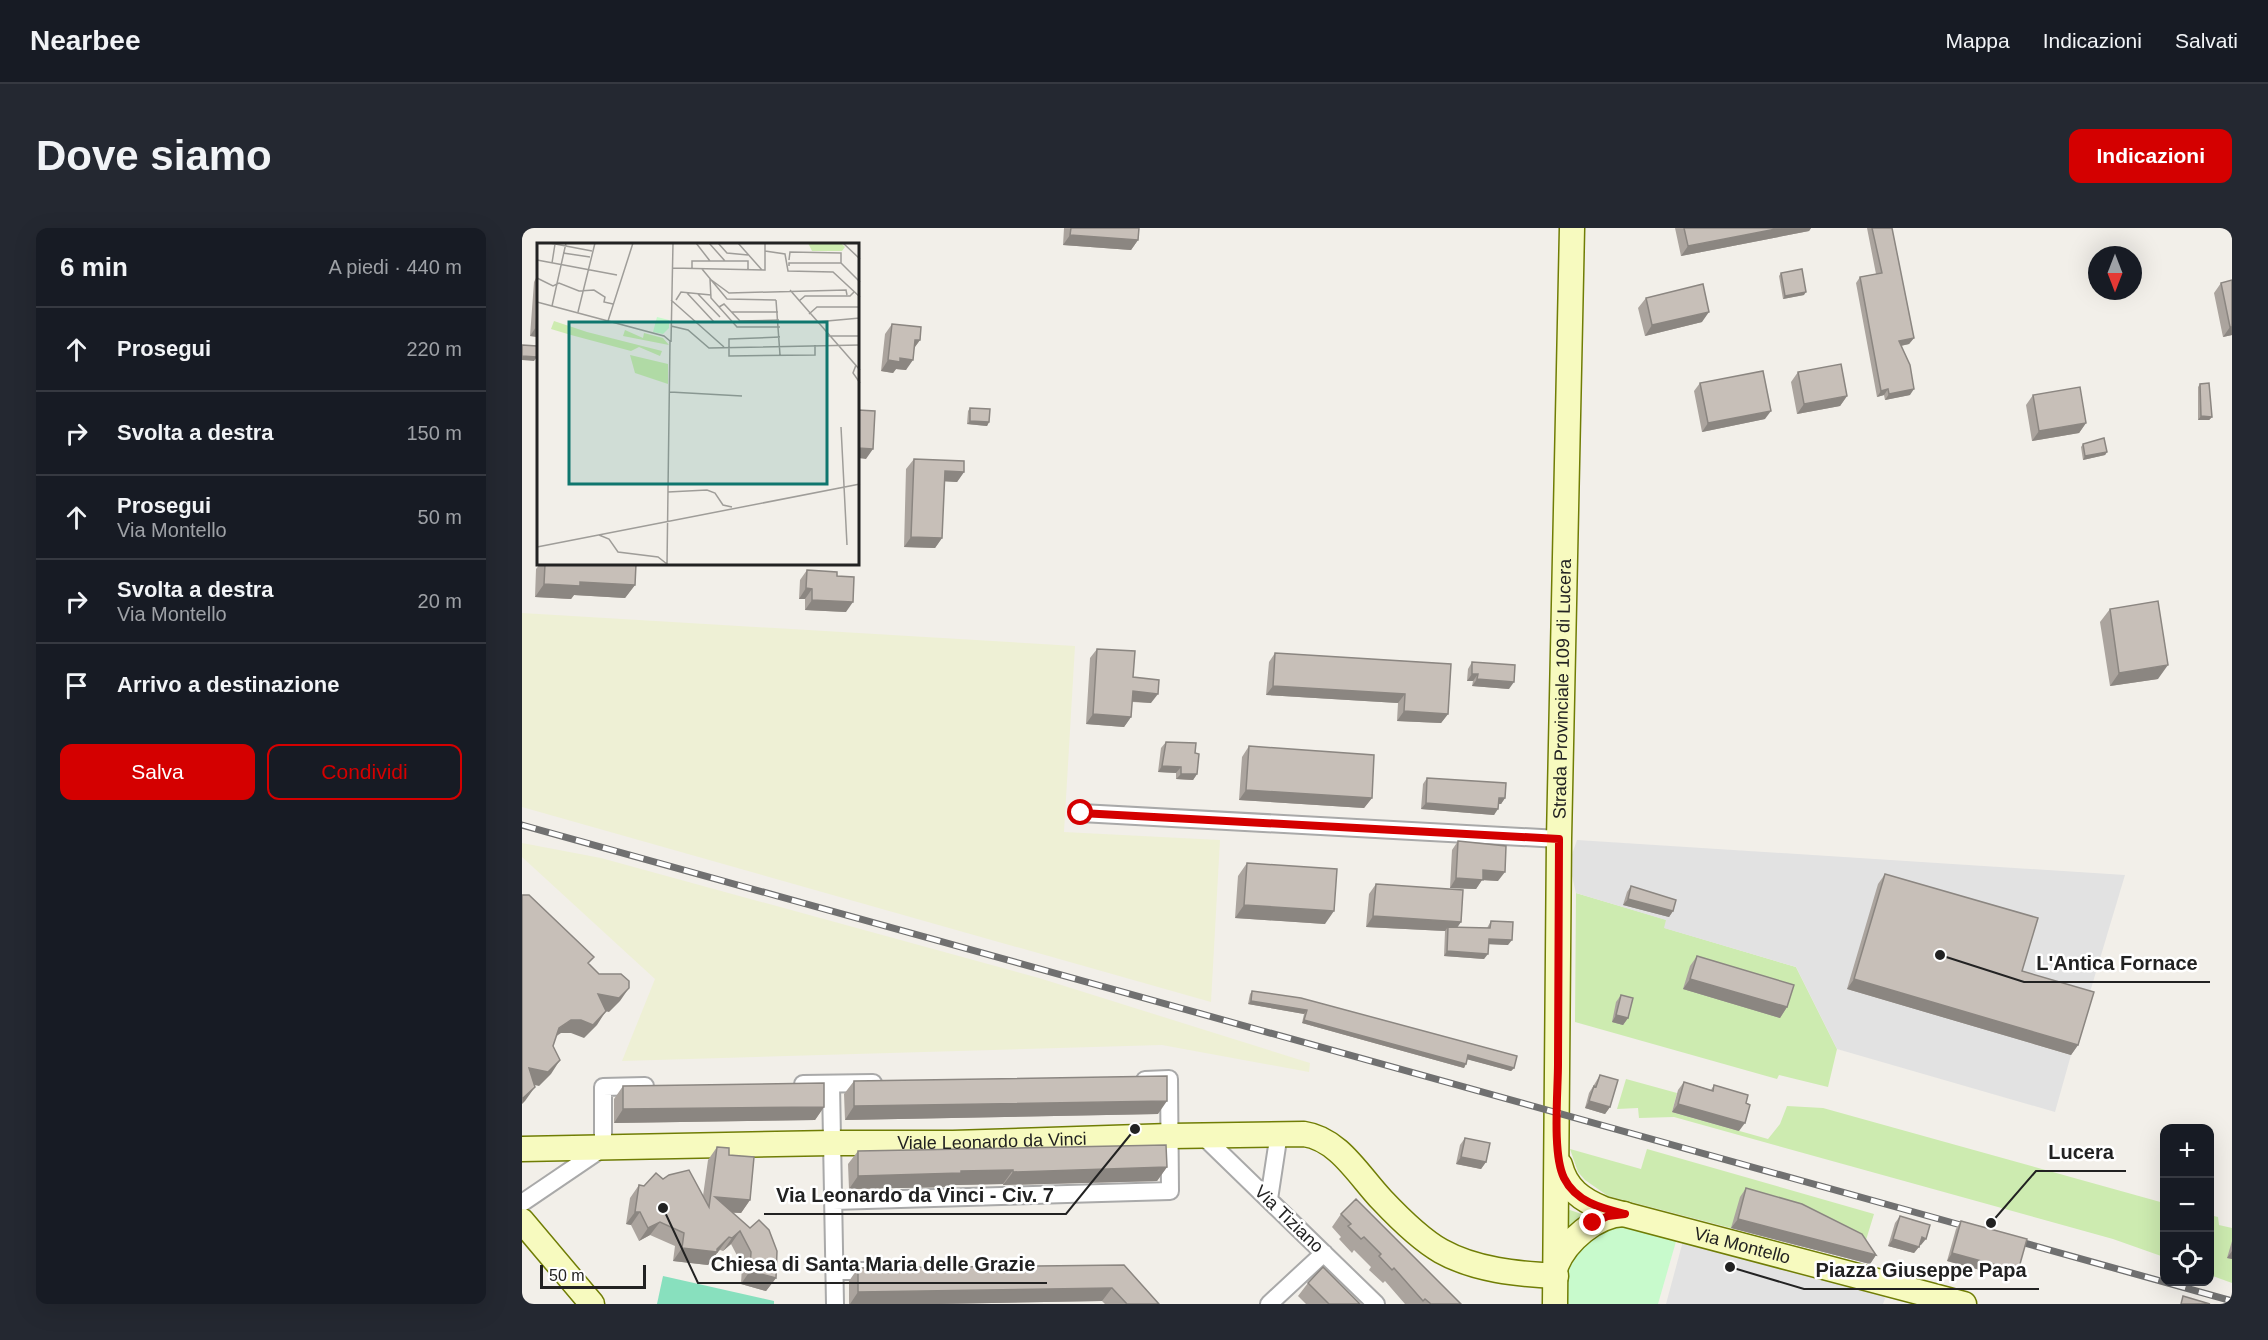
<!DOCTYPE html>
<html lang="it">
<head>
<meta charset="utf-8">
<style>
  :root { --surface:#171b24; --page:#242831; --text:#f1f3f6; --muted:#9ea1a6; --line:#363941; --accent:#d40000 }
  body { margin:0; font-family:Arial,sans-serif; background:var(--page); color:var(--text) }
  .controls { position:absolute; right:18px; bottom:18px; display:grid; overflow:hidden; border-radius:12px; box-shadow:0 6px 24px #0002 }
  .controls button { width:54px; height:54px; display:grid; place-items:center; padding:0; border:0; border-bottom:2px solid var(--line); background:var(--surface); color:var(--text); font:30px sans-serif }
  .compass { position:absolute; left:1566px; top:18px; width:54px; height:54px; border-radius:50%; background:var(--surface); box-shadow:0 6px 24px #0002; rotate:180deg }
  .scale { position:absolute; left:18px; bottom:15px; width:106px; box-sizing:border-box; padding-left:6px; border:3px solid #222; border-top:0; font-size:16px; line-height:21px; white-space:nowrap; color:#222; -webkit-text-stroke:4px #fff; paint-order:stroke }
  .stop { position:absolute; width:18px; height:18px; margin:-14px; border:4px solid #d40000; border-radius:50%; background:#fff }
  .stop.end { background:#d40000; border-color:#fff; box-shadow:0 2px 6px #0008 }
  .list { margin:0; padding:0; list-style:none }
  h2 { display:flex; justify-content:space-between; align-items:center; height:78px; margin:0; padding:0 24px; font-size:26px }
  h2 small { font-size:20px; font-weight:400; color:var(--muted) }
  .list li { display:grid; grid-template-columns:39px 1fr auto; gap:18px; align-items:center; box-sizing:border-box; height:84px; padding:0 24px; border-top:2px solid var(--line) }
  .list b { display:block; font-size:22px; white-space:nowrap }
  .list p { margin:0; font-size:20px; white-space:nowrap; color:var(--muted) }
  .list em { font-size:20px; font-style:normal; color:var(--muted) }
  .actions { display:flex; gap:12px; padding:18px 24px }
  .actions a { flex:1; padding:14px 0; border:2px solid var(--accent); border-radius:12px; text-align:center; font-size:21px; color:var(--accent) }
  .actions .main { background:var(--accent); color:#fff }
  .icon { flex:none; width:33px; height:33px; fill:none; stroke:currentColor; stroke-width:2; stroke-linecap:round; stroke-linejoin:round }
  .map { position:relative; flex:none; width:1710px; height:1076px; overflow:hidden; border-radius:12px }
  header { display:flex; align-items:center; gap:36px; box-sizing:border-box; height:84px; padding:0 30px; background:var(--surface); border-bottom:2px solid var(--line) }
  header strong { font-size:28px }
  nav { display:flex; gap:33px; margin-inline-start:auto; font-size:21px }
  .intro { display:flex; align-items:center; justify-content:space-between; box-sizing:border-box; height:144px; padding:0 36px }
  h1 { margin:0; font-size:42px }
  .button { padding:15px 27px; border-radius:12px; background:var(--accent); color:#fff; font-size:21px; font-weight:700 }
  main { display:flex; gap:36px; padding:0 36px }
  aside { flex:1; background:var(--surface); border-radius:12px; box-shadow:0 6px 24px #0002 }
  .map>svg:first-child { display:block }
  .farmland { fill:#eef0d5 }
  .grass { fill:#cdebb0 }
  .park { fill:#c8facc }
  .pitch { fill:#88e0be }
  .parking { fill:#e2e2e2 }
  .lines { fill:none; stroke-linecap:round; stroke-linejoin:round }
  .street-casing { stroke:#a9a9a9; stroke-width:20 }
  .secondary-casing { stroke:#707d05; stroke-width:27 }
  .street { stroke:#fff; stroke-width:16 }
  .secondary { stroke:#f7fabf; stroke-width:24 }
  .rail-casing { stroke:#707070; stroke-width:7 }
  .rail { stroke:#fff; stroke-width:4.5; stroke-dasharray:14; stroke-linecap:butt }
  .wall { fill:#aba49e }
  .shaded-wall { fill:#8b8681 }
  .building { fill:#c7bfb8; stroke:#8b8681; stroke-width:1.5 }
  .route { stroke:#d40000; stroke-width:8 }
  .labels { text-anchor:middle; stroke-width:5; stroke-linejoin:round; paint-order:stroke }
  .street-label { font-size:18px; fill:#222; stroke:#fff }
  .inset-road { fill:none; stroke:#9f9d99; stroke-width:1.5 }
  .view { fill:#0f766e; fill-opacity:0.15; stroke:#0f766e; stroke-width:3 }
  .inset-edge { fill:none; stroke:#222; stroke-width:3 }
  .leader { fill:none; stroke:#222; stroke-width:2 }
  .callout-dot { fill:#222; stroke:#fff; stroke-width:2 }
  .callout-label { font-size:20px; text-anchor:middle; font-weight:bold; fill:#222; stroke:#fff; stroke-width:5; stroke-linejoin:round; paint-order:stroke }
</style>
</head>
<body>
<header>
<strong>Nearbee</strong>
<nav><a>Mappa</a><a>Indicazioni</a><a>Salvati</a></nav>
</header>
<div class="intro"><h1>Dove siamo</h1><a class="button">Indicazioni</a></div>
<main>
<aside>
<h2>6 min<small>A piedi · 440 m</small></h2>
<ul class="list">
<li><svg class="icon" aria-label="ahead" viewBox="0 0 24 24"><path d="M12 20V5M6 11l6-6 6 6"/></svg><div><b>Prosegui</b></div><em>220 m</em></li>
<li><svg class="icon" aria-label="right" viewBox="0 0 24 24"><path d="M7 20v-9h11M14 6l5 5-5 5"/></svg><div><b>Svolta a destra</b></div><em>150 m</em></li>
<li><svg class="icon" aria-label="ahead" viewBox="0 0 24 24"><path d="M12 20V5M6 11l6-6 6 6"/></svg><div><b>Prosegui</b><p>Via Montello</p></div><em>50 m</em></li>
<li><svg class="icon" aria-label="right" viewBox="0 0 24 24"><path d="M7 20v-9h11M14 6l5 5-5 5"/></svg><div><b>Svolta a destra</b><p>Via Montello</p></div><em>20 m</em></li>
<li><svg class="icon" aria-label="arrive" viewBox="0 0 24 24"><path d="M6 21V4h12l-3 4 3 4H6"/></svg><div><b>Arrivo a destinazione</b></div></li>
</ul>
<div class="actions"><a class="main">Salva</a><a>Condividi</a></div>
</aside>
<div class="map">
<svg width="1710" height="1076" viewBox="0 0 1710 1076">
  <rect width="100%" height="100%" fill="#f2efe9"/>
  <path class="farmland" d="M0 385 553 418 542 604 698 612 689 774 0 579Z
    M0 615 79 630 517 750 788 835 787 844 640 817 100 833 133 751 0 629Z"/>
  <path class="grass" d="M1054 665 1145 692 1143 700 1274 739 1315 821 1306 859 1257 847 1255 851 1053 794Z
    M1104 851 1155 865 1150 884 1246 911 1258 896 1265 878 1301 880 1642 975V1029L1591 1011 1152 889 1117 890 1116 880 1095 881Z
    M1048 921 1119 941 1125 921 1352 986 1340 1025 1209 1000 1086 968 1063 952 1056 944Z
    M1048 982 1065 988 1046 1001V983Z
    M1688 987 1696 989 1697 997 1710 1000V1055L1688 1047Z"/>
  <path class="park" d="M1102 996 1155 1010 1136 1076H1045L1043 1035 1087 997Z"/>
  <path class="pitch" d="M141 1048 252 1073V1076H135Z"/>
  <path class="parking" d="M1055 612 1603 647 1565 774 1325 761 1549 827 1533 884 1315 821 1274 739 1142 700 1144 692 1054 665 1047 635Z
    M1161 1013 1365 1065 1361 1076H1144Z"/>
  <g class="lines">
    <g class="street-casing">
      <path id="street" d="M559 585 1037 611
        M281 856 351 855
        M309 856 313 1076
        M680 907 854 1076
        M747 971 757 905
        M311 973 648 963 647 851 623 852
        M0 975 81 920V859L123 858
        M313 1043H355
        M747 1076 802 1025"/>
    </g>
    <g class="secondary-casing">
      <g id="secondary">
        <path id="s1" d="M0 921 310 915H431L648 908 782 906C817 911 837 948 860 972 877 990 898 1011 919 1023 953 1042 995 1046 1034 1048"/>
        <path id="s2" d="M1038 937C1044 961 1060 972 1082 981L1442 1076"/>
        <path d="M0 993 70 1076"/>
        <path d="M1034 1038C1044 1013 1074 987 1102 986"/>
        <path id="s3" d="M1033 1076 1037 611 1050 0"/>
      </g>
    </g>
    <use href="#street" class="street"/>
    <use href="#secondary" class="secondary"/>
    <g class="rail-casing">
      <path id="rail" d="M0 597 1453 1001
        M1488 1011 1710 1073"/>
    </g>
    <use href="#rail" class="rail"/>
  </g>
  <path class="wall" d="M542 0H617L616 12 609 22 541 17Z
    M1153 0H1289L1287 3 1159 28Z
    M1345 0H1370L1392 110 1387 116 1379 118 1388 167 1363 172 1362 167 1355 169 1334 55 1338 49 1354 46Z
    M1259 45 1282 67 1261 71 1257 48Z
    M16 46V109L8 108 12 54Z
    M1699 55 1710 107 1701 109 1692 65Z
    M1124 70 1180 94 1123 108 1116 80Z
    M370 96 398 112 392 120 384 142 374 141 371 145 359 143 363 106Z
    M1276 144 1325 168 1318 178 1275 186 1269 154Z
    M1178 155 1243 191 1180 204 1172 163Z
    M1678 156 1690 189 1687 192H1676V159Z
    M1511 167 1564 195 1557 205 1510 213 1504 177Z
    M448 180 467 194 465 198 445 196 446 183Z
    M1561 216 1585 224 1583 227 1561 232 1559 219Z
    M392 231 442 244 435 254 422 253 420 310 413 320 382 319 384 241Z
    M18 336H114L113 357 103 370 52 367 49 371 13 369 14 341Z
    M285 342 315 348 324 384 283 382V371H277L278 352Z
    M1588 381 1636 451 1588 458 1578 394Z
    M575 421 611 449 629 475 610 474 609 489 602 499 564 496 568 430Z
    M753 425 929 436 926 486 919 495 875 493 876 475 744 467 747 434Z
    M950 434 987 461 950 458 951 453H945L946 441Z
    M644 514 673 525 675 546 671 552 654 551V545L636 544 639 520Z
    M727 518 850 570 842 580 717 572 720 529Z
    M905 550 983 570 979 576H977L972 587 899 581 901 556Z
    M936 613 976 653 960 652 954 661 928 660 930 622Z
    M725 635 803 696 713 690 716 648Z
    M1363 646 1500 743 1556 817 1549 827 1325 761 1356 656Z
    M854 656 939 694 935 699 965 700 969 693 986 717 966 716 962 731 922 728 923 703 844 699 847 666Z
    M1109 658 1151 683 1147 689 1101 677 1105 664Z
    M1175 728 1265 779 1258 790 1161 761 1168 738Z
    M730 763 992 840 989 843 945 831 942 840 780 795 782 786 726 776 728 766Z
    M1099 767 1106 790 1101 797 1090 794 1094 774Z
    M1078 847 1088 879 1083 886 1063 880 1067 865Z
    M332 853 636 886 323 892 322 866Z
    M1162 854 1189 862 1192 857 1217 903 1150 884 1156 862Z
    M101 858 302 879 293 892 92 895V871Z
    M943 910 964 934 959 941 934 936 938 917Z
    M195 919 207 927 228 972 219 985H210L254 1050 244 1063 219 1056 220 1037 209 1016 201 1023 198 1022 192 1028 186 1037 151 1033 153 1018 128 1007 117 1013 109 997 104 996 108 970 117 957 122 958 141 951 181 968 186 932Z
    M336 923 645 939 635 953 481 957V956L432 957 430 959 327 961 326 936Z
    M1224 960 1354 1027 1348 1036 1209 1000 1218 969Z
    M819 986 939 1076H883L863 1053 861 1055 847 1042 849 1039 832 1022 830 1025 817 1011 819 1009 810 999Z
    M1378 988 1399 1017H1398L1392 1025 1366 1018 1373 995Z
    M1439 993 1491 1051 1425 1033 1434 1001Z
    M1710 1013V1031L1705 1030Z
    M602 1037 637 1076H583L580 1073 417 1076H327V1053L336 1040Z
    M786 1055 838 1076H784L776 1068Z"/>
  <path class="shaded-wall" d="M1259 0H1289L1287 3 1159 28 1166 18Z
    M548 7 616 12 609 22 541 17Z
    M1284 64 1282 67 1261 71 1263 68Z
    M1187 84 1180 94 1123 108 1130 97Z
    M14 99H16V109L8 108Z
    M1708 99H1710V107L1701 109Z
    M1392 110 1387 116 1373 119 1377 113Z
    M393 112H398L390 123Z
    M0 128 15 129 12 133 0 132Z
    M378 130 391 132 384 142 374 141 371 145 359 143 366 132Z
    M1366 161 1362 167 1355 169 1359 163Z
    M1392 161 1388 167 1363 172 1367 166Z
    M1325 168 1318 178 1275 186 1282 176Z
    M1249 183 1243 191 1180 204 1186 195Z
    M1679 188 1690 189 1687 192H1676Z
    M448 193 467 194 465 198 445 196Z
    M1564 195 1557 205 1510 213 1517 203Z
    M336 220 351 221 344 231 336 230Z
    M1585 224 1583 227 1561 232 1563 228Z
    M423 243 442 244 435 254 416 253Z
    M389 309 420 310 413 320 382 319Z
    M58 354 113 357 103 370 52 367 49 371 13 369 22 356Z
    M284 360 290 361 283 371H277Z
    M290 372 331 374 324 384 283 382Z
    M1646 437 1636 451 1588 458 1597 445Z
    M950 446H956L951 453H945Z
    M955 451 992 454 987 461 950 458Z
    M751 458 883 466 876 475 744 467Z
    M611 463 636 466 629 475 604 473Z
    M882 483 926 486 919 495 875 493Z
    M571 486 609 489 602 499 564 496Z
    M640 538 659 539 654 545 636 544Z
    M659 546H675L671 552 654 551Z
    M724 562 850 570 842 580 717 572Z
    M977 570H983L979 576H973Z
    M904 575 976 581 972 587 899 581Z
    M961 642 983 644 976 653 960 652 954 661 928 660 934 650Z
    M1106 671 1151 683 1147 689 1101 677Z
    M722 677 812 683 803 696 713 690Z
    M851 688 939 694 932 704 926 699 923 703 844 699Z
    M967 711 990 712 986 717 963 716Z
    M925 723 966 726 962 731 922 728Z
    M1168 751 1265 779 1258 790 1161 761Z
    M1332 751 1556 817 1549 827 1325 761Z
    M107 760 98 773 87 784 67 779 76 766Z
    M729 773 785 782 782 786 726 776Z
    M84 783 75 797 62 810 49 805H39L27 813 37 800 49 792Z
    M1094 787 1106 790 1101 797 1090 794Z
    M782 792 944 836 942 840 780 795Z
    M946 827 992 840 989 843 944 831Z
    M38 832 29 846 17 858 0 854 7 840Z
    M13 859 3 873 0 876V871Z
    M645 873 636 886 323 892 332 878Z
    M1067 873 1088 879 1083 886 1063 880Z
    M1156 876 1223 895 1217 903 1150 884Z
    M302 879 293 892 92 895 101 881Z
    M939 929 964 934 959 941 934 936Z
    M645 939 635 953 481 957 491 944Z
    M491 942 481 956 432 957 430 959 327 961 336 948 439 943Z
    M193 969 228 972 219 985 185 982Z
    M113 984H118L109 997 104 996Z
    M1216 991 1354 1027 1348 1036 1209 1000Z
    M138 994 128 1007 117 1013 126 1000Z
    M218 1003 209 1016 201 1023 210 1010Z
    M207 1009 186 1037 151 1033 160 1020 195 1021Z
    M1400 1009 1404 1011 1399 1017 1395 1016Z
    M1371 1011 1397 1019 1392 1025 1366 1018Z
    M1710 1023V1031L1705 1030Z
    M1430 1025 1496 1043 1491 1051 1425 1033Z
    M228 1043 254 1050 244 1063 219 1056Z
    M590 1060 580 1073 417 1076H328L336 1064Z"/>
  <path class="building" d="M549 0H617L616 12 548 7Z
    M1162 0H1259L1166 18Z
    M1350 0H1370L1392 110 1377 113 1388 137 1392 161 1367 166 1366 161 1359 163 1338 49 1360 45Z
    M1280 41 1284 64 1263 68 1259 45Z
    M1710 52V99H1708L1699 55Z
    M1181 56 1187 84 1130 97 1124 70Z
    M16 71V99H14Z
    M370 96 399 99 398 112H393L391 132 378 130V134L366 132Z
    M0 117 15 118V129L0 128Z
    M1319 136 1325 168 1282 176 1276 144Z
    M1241 143 1249 183 1186 195 1178 155Z
    M1687 155 1690 189 1679 188 1678 156Z
    M1558 159 1564 195 1517 203 1511 167Z
    M448 180 468 181 467 194 448 193Z
    M336 182 353 183 351 221 336 220Z
    M1582 210 1585 224 1563 228 1561 216Z
    M392 231 442 233V244L423 243 420 310 389 309Z
    M23 336H114L113 357 58 354V358L22 356Z
    M285 342 315 344V348L332 349 331 374 290 372V361L284 360Z
    M1636 373 1646 437 1597 445 1588 381Z
    M575 421 613 423 611 449 637 452 636 466 611 463 609 489 571 486Z
    M753 425 929 436 926 486 882 483 883 466 751 458Z
    M950 434 993 437 992 454 955 451 956 446H950Z
    M644 514 674 515 673 525 677 526 675 546H659V539L640 538Z
    M727 518 852 527 850 570 724 562Z
    M905 550 984 555 983 570H977L976 581 904 575Z
    M936 613 984 618 983 644 961 642V652L934 650Z
    M725 635 815 641 812 683 722 677Z
    M1363 646 1516 690 1500 743 1572 764 1556 817 1332 751Z
    M854 656 941 662 939 694 851 688Z
    M1109 658 1154 672 1151 683 1106 671Z
    M0 667H7L72 729 66 735 77 746H99L107 753V760L97 770 76 766 84 783 71 797 59 792H49L37 800 31 818 38 832 26 844 7 840 13 859 0 871Z
    M969 693 991 694 990 712 967 711 966 726 925 723 926 699 968 700Z
    M1175 728 1272 757 1265 779 1168 751Z
    M730 763 779 770 995 828 992 840 946 827 944 836 782 792 785 782 729 773Z
    M1099 767 1111 770 1106 790 1094 787Z
    M1078 847 1096 852 1088 879 1067 873 1072 858 1074 859Z
    M645 848V873L332 878V853Z
    M1162 854 1191 863 1192 857 1226 867 1224 875 1228 877 1223 895 1156 876Z
    M302 855V879L101 881V858Z
    M943 910 968 915 964 934 939 929Z
    M644 917 645 939 491 944V942L439 943V945L336 948V923Z
    M195 919 207 920V927L232 929 228 972 193 969 228 1000 237 992 247 1002 255 1023 254 1050 228 1043 229 1024 218 1003 210 1010 207 1009 195 1021V1024L160 1020 162 1005 138 994 126 1000 118 984H113L117 957 122 958 134 945 141 951 147 947 167 942 187 979Z
    M1224 960 1280 976 1340 1006 1354 1027 1216 991Z
    M834 971 939 1076H909L903 1071 901 1073 872 1040 870 1042 857 1028 859 1026 842 1009 839 1011 826 998 829 996 819 986Z
    M1378 988 1408 997 1404 1011 1400 1009 1397 1019 1371 1011Z
    M1439 993 1505 1011 1496 1043 1430 1025Z
    M602 1037 637 1076H605L590 1060 336 1064V1040Z
    M801 1039 838 1076H807L786 1055Z
    M1661 1068 1688 1076H1659Z"/>
  <g class="lines">
    <path class="route" d="M559 585 1037 611C1037 686 1037 761 1036 836 1036 864 1030 926 1042 950 1054 974 1079 980 1103 986L1086 988 1071 995"/>
  </g>
  <g class="labels">
    <g class="street-label">
      <text dy="6" stroke="none"><textPath href="#s3" startOffset="615">Strada Provinciale 109 di Lucera</textPath></text>
      <text dy="6" stroke="none"><textPath href="#s1" startOffset="470">Viale Leonardo da Vinci</textPath></text>
      <text transform="translate(767 991) rotate(44)" y="6">Via Tiziano</text>
      <text dy="6" stroke="none"><textPath href="#s2" startOffset="208">Via Montello</textPath></text>
    </g>
  </g>
  <g transform="translate(15 15)">
    <rect width="322" height="322" fill="#f2efe9"/>
    <path d="M271 0H304L308 4 305 8H275ZM17 78 50 89 125 108 123 113 102 104 94 108 34 92 14 86ZM88 87 106 95 107 90 126 95 132 102 86 93ZM93 112 131 121V141L98 130Z" fill="#cdebb0"/>
    <path d="M120 74 132 77V85L126 91 116 89Z" fill="#c8facc"/>
    <path class="inset-road" d="M13 0 55 8M159 0 173 18M172 0 188 18M181 0 190 10 211 12M201 0 225 27M215 0H248M306 0 323 16M228 8 248 11 251 28 296 29 323 54M26 10 53 14M0 17 80 32M252 17 253 9 304 10V20M15 20 18 1M252 23V20H304L323 39M135 25 228 27V1M155 26V18H211V26M165 26 190 56 239 57M0 35 16 43 22 40 42 48 57 47 68 54 67 59 76 61M173 36 192 50 309 47 310 52M173 36 174 55 200 84H243M253 47 323 127M150 50 177 79M161 51 183 74M134 57 187 104M139 57 144 49 174 52M239 57 243 112M262 58 268 53H313L317 49M0 59 127 93 133 98 130 322M15 63 29 0M182 64 187 61 203 78 242 77M41 69 58 0M195 69H241M272 71 280 64H323M71 78 96 0M279 79 323 75M134 83 151 87 172 105 323 102M291 93H323M243 94 192 96V113L278 112V102M134 99 136 0M319 122 316 130 323 140M133 149 205 153M304 184 310 302M131 249 170 247 178 250 186 262 195 264M62 292 72 296 81 309 121 314 130 321M0 304 323 241"/>
    <path class="view" d="M32 79H290V241H32Z"/>
    <rect width="322" height="322" class="inset-edge"/>
  </g>
  <path class="leader" d="M1418 727L1502 754H1688M1469 995L1514 943H1604M613 901L544 986H242M141 980L176 1055H525M1208 1039L1282 1061H1517"/>
  <g class="callout-dot">
    <circle cx="1418" cy="727" r="6"/>
    <circle cx="1469" cy="995" r="6"/>
    <circle cx="613" cy="901" r="6"/>
    <circle cx="141" cy="980" r="6"/>
    <circle cx="1208" cy="1039" r="6"/>
  </g>
  <g class="callout-label">
    <text x="1595" y="742">L'Antica Fornace</text>
    <text x="1559" y="931">Lucera</text>
    <text x="393" y="974">Via Leonardo da Vinci - Civ. 7</text>
    <text x="351" y="1043">Chiesa di Santa Maria delle Grazie</text>
    <text x="1399" y="1049">Piazza Giuseppe Papa</text>
  </g>
</svg>
<div class="controls">
<button>+</button>
<button>−</button>
<button><svg class="icon" aria-label="locate" viewBox="0 0 24 24"><circle cx="12" cy="12" r="6"/><path d="M12 2v4M12 18v4M2 12h4M18 12h4"/></svg></button>
</div>
<svg class="compass" viewBox="-18 -18 36 36"><path d="M0-13l5 13h-10z" fill="#e53935"/><path d="M0 13l5-13h-10z" fill="#9ea1a6"/></svg>
<div class="scale">50 m</div>
<div class="stop" style="left:559px;top:585px"></div>
<div class="stop end" style="left:1071px;top:995px"></div>
</div>
</main>
</body>
</html>
